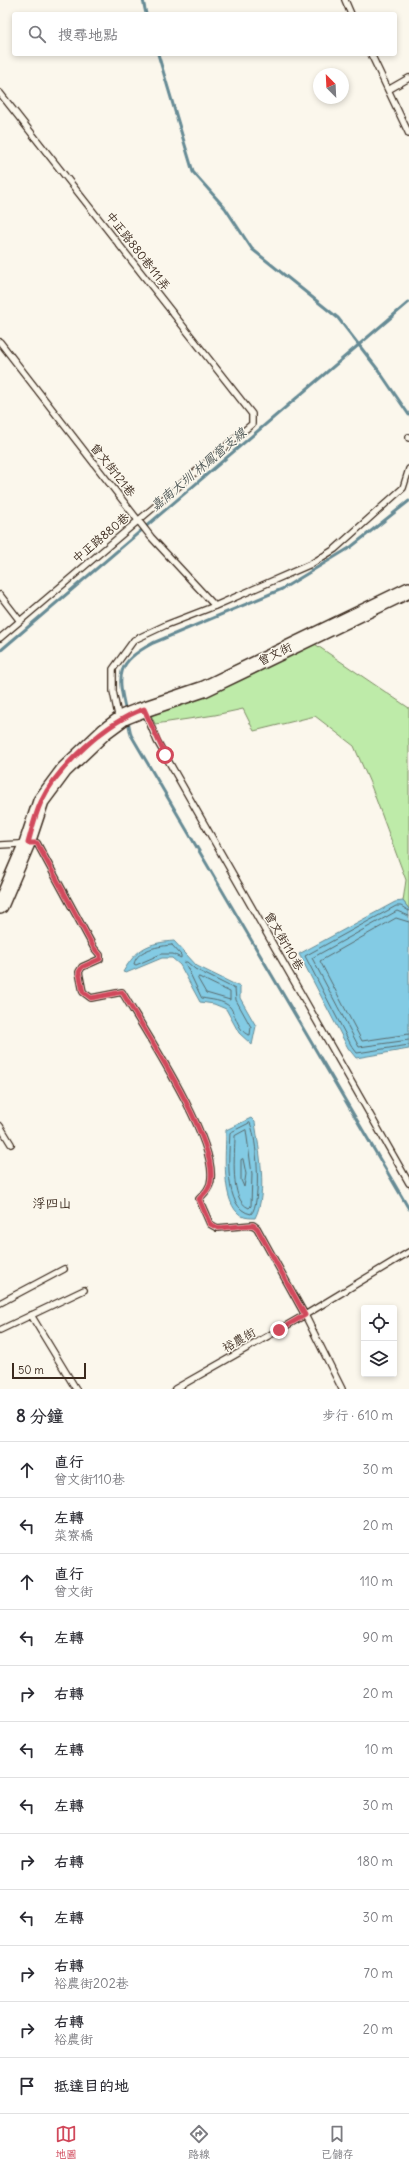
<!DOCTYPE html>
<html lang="zh-TW">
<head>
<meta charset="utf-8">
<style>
  :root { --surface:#fff; --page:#f7f7f7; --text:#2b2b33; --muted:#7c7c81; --line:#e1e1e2; --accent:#d1495b }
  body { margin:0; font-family:Delius,"LXGW WenKai TC",sans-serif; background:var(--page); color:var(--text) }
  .controls { position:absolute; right:12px; bottom:12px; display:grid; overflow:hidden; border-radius:4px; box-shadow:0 2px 6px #0003 }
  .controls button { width:36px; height:36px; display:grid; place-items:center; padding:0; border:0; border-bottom:1px solid var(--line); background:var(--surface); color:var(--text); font:20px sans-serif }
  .compass { position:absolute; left:313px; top:68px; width:36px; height:36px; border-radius:50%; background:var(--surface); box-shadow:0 2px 6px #0003; rotate:336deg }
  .scale { position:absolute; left:12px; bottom:10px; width:74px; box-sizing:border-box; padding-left:4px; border:2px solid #3b2a1e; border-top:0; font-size:11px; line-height:14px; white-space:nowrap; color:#3b2a1e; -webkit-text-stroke:3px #fbf7ec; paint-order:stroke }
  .stop { position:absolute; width:12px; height:12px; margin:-9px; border:3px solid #d1495b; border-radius:50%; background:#fff }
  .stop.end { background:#d1495b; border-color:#fff; box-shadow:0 1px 4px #0008 }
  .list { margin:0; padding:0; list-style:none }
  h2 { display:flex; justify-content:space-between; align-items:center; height:52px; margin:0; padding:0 16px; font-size:17px }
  h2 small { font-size:13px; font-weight:400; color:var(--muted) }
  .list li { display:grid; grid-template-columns:26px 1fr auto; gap:12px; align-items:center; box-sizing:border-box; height:56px; padding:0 16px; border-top:1px solid var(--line) }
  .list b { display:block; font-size:15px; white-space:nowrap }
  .list p { margin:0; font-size:13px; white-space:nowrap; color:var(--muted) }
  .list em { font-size:13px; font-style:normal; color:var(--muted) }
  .icon { flex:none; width:22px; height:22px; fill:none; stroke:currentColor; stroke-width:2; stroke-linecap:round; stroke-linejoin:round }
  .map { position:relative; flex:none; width:409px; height:1389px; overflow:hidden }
  .search { position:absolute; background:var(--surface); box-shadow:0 2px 6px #0003; left:12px; right:12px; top:12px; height:44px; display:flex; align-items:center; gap:10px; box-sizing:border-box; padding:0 14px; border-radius:4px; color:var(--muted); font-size:15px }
  .sheet { height:724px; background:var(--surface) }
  nav { display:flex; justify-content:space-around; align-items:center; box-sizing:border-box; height:56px; border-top:1px solid var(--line); background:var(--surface); font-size:11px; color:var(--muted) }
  nav a { display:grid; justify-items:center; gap:2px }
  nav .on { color:var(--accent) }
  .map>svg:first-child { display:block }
  .green { fill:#beeba9; stroke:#7c8a64 }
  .water { fill:#83cbe4; stroke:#668b95 }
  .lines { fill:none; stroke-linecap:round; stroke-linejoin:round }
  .shore { stroke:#586a6d; stroke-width:1 }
  .stream { stroke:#668b95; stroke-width:3 }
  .service-casing { stroke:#3b2a1e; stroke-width:8 }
  .secondary-casing { stroke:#3b2a1e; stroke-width:18 }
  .service { stroke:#fbf7ec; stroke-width:5.5 }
  .secondary { stroke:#fbf7ec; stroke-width:15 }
  .route { stroke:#d1495b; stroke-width:5 }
  .labels { text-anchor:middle; stroke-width:3; stroke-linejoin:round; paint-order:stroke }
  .street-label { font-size:12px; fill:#3b2a1e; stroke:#fbf7ec }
  .water-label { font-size:13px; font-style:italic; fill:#515a59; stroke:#fbf7ec }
  .neighbourhood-label { font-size:13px; fill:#3b2a1e; stroke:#fbf7ec }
</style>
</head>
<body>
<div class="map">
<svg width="409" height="1389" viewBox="0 0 409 1389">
  <rect width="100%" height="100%" fill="#fbf7ec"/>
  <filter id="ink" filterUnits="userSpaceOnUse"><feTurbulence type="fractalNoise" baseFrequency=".025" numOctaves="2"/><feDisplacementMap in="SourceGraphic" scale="8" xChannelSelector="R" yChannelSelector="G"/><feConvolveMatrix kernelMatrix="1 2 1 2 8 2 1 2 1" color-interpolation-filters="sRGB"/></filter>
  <g filter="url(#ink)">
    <path class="green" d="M303 636 409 708V909L403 901 406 880 370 783 354 746 315 716 254 731 243 709 215 715 155 724 147 705 203 683Z"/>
    <path class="water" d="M403 901 409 909V1049L356 1058 348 1048 299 954 395 902Z
      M174 941 197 966 240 987V998L256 1026 252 1045 239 1033 226 1009 214 1004 200 1002 180 965 172 958H162L126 973 123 972C137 948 148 943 174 941Z
      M251 1118 255 1122C259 1150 268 1193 255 1218 251 1218 245 1218 242 1216 220 1204 226 1151 226 1130Z"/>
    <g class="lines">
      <path class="shore" d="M409 911 401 906H396L305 956 351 1045 357 1053 409 1045
        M409 916 397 911 312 958 359 1047 409 1040
        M409 922 396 918 320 961 362 1041 409 1034
        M172 945 181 955V958L173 954H161L136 965 134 964C137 949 160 946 172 945Z
        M185 962H187L195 969 235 989 236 1000 251 1027 250 1035C239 1034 236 1015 230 1007 223 1000 211 1000 202 998Z
        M199 977 230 992V1000L206 993 198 979Z
        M250 1123C257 1136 262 1204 251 1214 223 1209 229 1154 230 1133Z
        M246 1130 252 1174 251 1206 249 1208C229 1200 235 1154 235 1136Z
        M243 1159 246 1174 244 1187 241 1180V1160Z"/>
      <path class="stream" d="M143 0 146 14
        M158 54 193 172 225 208 252 249 338 318 379 371 409 415
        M0 651 409 302
        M126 712C117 674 116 663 153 643L282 589 351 547 409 501
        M128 721 131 735 409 1209"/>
      <g class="service-casing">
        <path id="service" d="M345 0 351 14
          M371 54 409 134
          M388 90 409 78
          M0 93 252 414V424L0 638
          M0 342 151 537 215 606
          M409 437V438
          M0 595 20 621
          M144 709 157 741 409 1183
          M119 720 113 691V669L134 640 166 625 215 606 311 564 335 549 403 488 409 469
          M0 845 37 843 94 948 100 955V959L82 967 79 972 83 992 91 998 122 992C145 1031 215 1137 211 1178 211 1187 205 1193 199 1199L210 1224 217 1228 253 1225 257 1228 305 1315 342 1389
          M0 1126 11 1144
          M0 1303 64 1269
          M31 1315 76 1389
          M0 1330 84 1290
          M175 1389 305 1315 409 1252"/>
      </g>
      <g class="secondary-casing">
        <path id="secondary" d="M0 906 27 843 41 801 64 770 105 731 124 717 139 711 204 689 409 590"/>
      </g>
      <use href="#service" class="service"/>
      <use href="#secondary" class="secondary"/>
    </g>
  </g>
  <g class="lines" filter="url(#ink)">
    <path class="route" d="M165 755 144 709C108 721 57 767 41 802 35 815 32 829 28 843H37L94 948 100 955V959L82 967 79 972 83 992 91 998 122 992C145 1031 215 1137 211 1178 211 1187 205 1193 199 1199L210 1224 218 1228 253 1225 257 1228 305 1315 279 1330"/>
  </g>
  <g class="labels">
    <g class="street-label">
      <text transform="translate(138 251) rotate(52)" y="4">中正路880巷111弄</text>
      <text transform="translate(113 470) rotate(52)" y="4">曾文街121巷</text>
      <text transform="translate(101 538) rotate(-40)" y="4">中正路880巷</text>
      <text transform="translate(275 654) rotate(-26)" y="4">曾文街</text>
      <text transform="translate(284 941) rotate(60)" y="4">曾文街110巷</text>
      <text transform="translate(239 1340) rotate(-30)" y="4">裕農街</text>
    </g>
    <g class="water-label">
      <text transform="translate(198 469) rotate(-40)" y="5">嘉南大圳 林鳳營支線</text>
    </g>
    <g class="neighbourhood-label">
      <text x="52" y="1208">浮四山</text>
    </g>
  </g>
</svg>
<div class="controls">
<button><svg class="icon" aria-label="locate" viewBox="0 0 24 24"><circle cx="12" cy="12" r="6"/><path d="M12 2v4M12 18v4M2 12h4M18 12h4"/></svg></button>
<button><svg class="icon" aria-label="layers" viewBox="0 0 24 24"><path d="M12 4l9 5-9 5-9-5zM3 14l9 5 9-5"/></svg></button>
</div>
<svg class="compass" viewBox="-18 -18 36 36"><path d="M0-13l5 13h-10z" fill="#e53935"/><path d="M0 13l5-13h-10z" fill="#7c7c81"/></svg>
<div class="scale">50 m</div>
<div class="stop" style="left:165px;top:755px"></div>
<div class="stop end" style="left:279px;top:1330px"></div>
<div class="search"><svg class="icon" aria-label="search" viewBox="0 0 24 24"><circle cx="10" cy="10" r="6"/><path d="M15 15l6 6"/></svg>搜尋地點</div>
</div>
<section class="sheet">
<h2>8 分鐘<small>步行 · 610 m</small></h2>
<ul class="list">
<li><svg class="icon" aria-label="ahead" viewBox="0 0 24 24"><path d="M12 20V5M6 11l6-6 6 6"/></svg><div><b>直行</b><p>曾文街110巷</p></div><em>30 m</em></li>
<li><svg class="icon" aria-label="left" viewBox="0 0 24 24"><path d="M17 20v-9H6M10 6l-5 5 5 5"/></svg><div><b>左轉</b><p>菜寮橋</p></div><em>20 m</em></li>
<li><svg class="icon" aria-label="ahead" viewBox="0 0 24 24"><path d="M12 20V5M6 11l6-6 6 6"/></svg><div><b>直行</b><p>曾文街</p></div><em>110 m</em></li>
<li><svg class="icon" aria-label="left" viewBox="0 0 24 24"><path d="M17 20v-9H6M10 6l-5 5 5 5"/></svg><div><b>左轉</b></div><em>90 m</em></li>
<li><svg class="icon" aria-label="right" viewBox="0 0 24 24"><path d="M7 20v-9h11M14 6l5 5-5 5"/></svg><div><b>右轉</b></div><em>20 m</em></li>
<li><svg class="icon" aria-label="left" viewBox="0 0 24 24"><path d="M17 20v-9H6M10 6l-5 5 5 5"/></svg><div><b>左轉</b></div><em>10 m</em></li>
<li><svg class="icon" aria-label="left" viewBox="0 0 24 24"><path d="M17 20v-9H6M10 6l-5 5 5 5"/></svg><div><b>左轉</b></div><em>30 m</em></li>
<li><svg class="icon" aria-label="right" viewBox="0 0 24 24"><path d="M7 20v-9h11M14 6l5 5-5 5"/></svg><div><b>右轉</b></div><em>180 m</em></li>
<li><svg class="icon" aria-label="left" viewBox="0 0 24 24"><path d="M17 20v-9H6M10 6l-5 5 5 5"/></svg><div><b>左轉</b></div><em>30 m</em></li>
<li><svg class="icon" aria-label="right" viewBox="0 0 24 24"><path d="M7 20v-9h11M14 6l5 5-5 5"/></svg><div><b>右轉</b><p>裕農街202巷</p></div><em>70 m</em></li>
<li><svg class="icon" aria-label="right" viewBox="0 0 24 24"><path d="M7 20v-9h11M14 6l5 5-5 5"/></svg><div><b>右轉</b><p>裕農街</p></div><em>20 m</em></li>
<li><svg class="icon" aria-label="arrive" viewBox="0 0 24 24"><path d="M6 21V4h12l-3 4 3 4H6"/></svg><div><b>抵達目的地</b></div></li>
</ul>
</section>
<nav>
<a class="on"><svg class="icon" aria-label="map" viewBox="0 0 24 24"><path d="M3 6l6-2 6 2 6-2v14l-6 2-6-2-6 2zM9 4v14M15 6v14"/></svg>地圖</a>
<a><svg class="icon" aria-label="directions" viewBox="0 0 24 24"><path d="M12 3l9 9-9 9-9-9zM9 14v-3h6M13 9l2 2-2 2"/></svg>路線</a>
<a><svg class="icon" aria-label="saved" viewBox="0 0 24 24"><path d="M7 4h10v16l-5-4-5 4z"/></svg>已儲存</a>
</nav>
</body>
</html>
